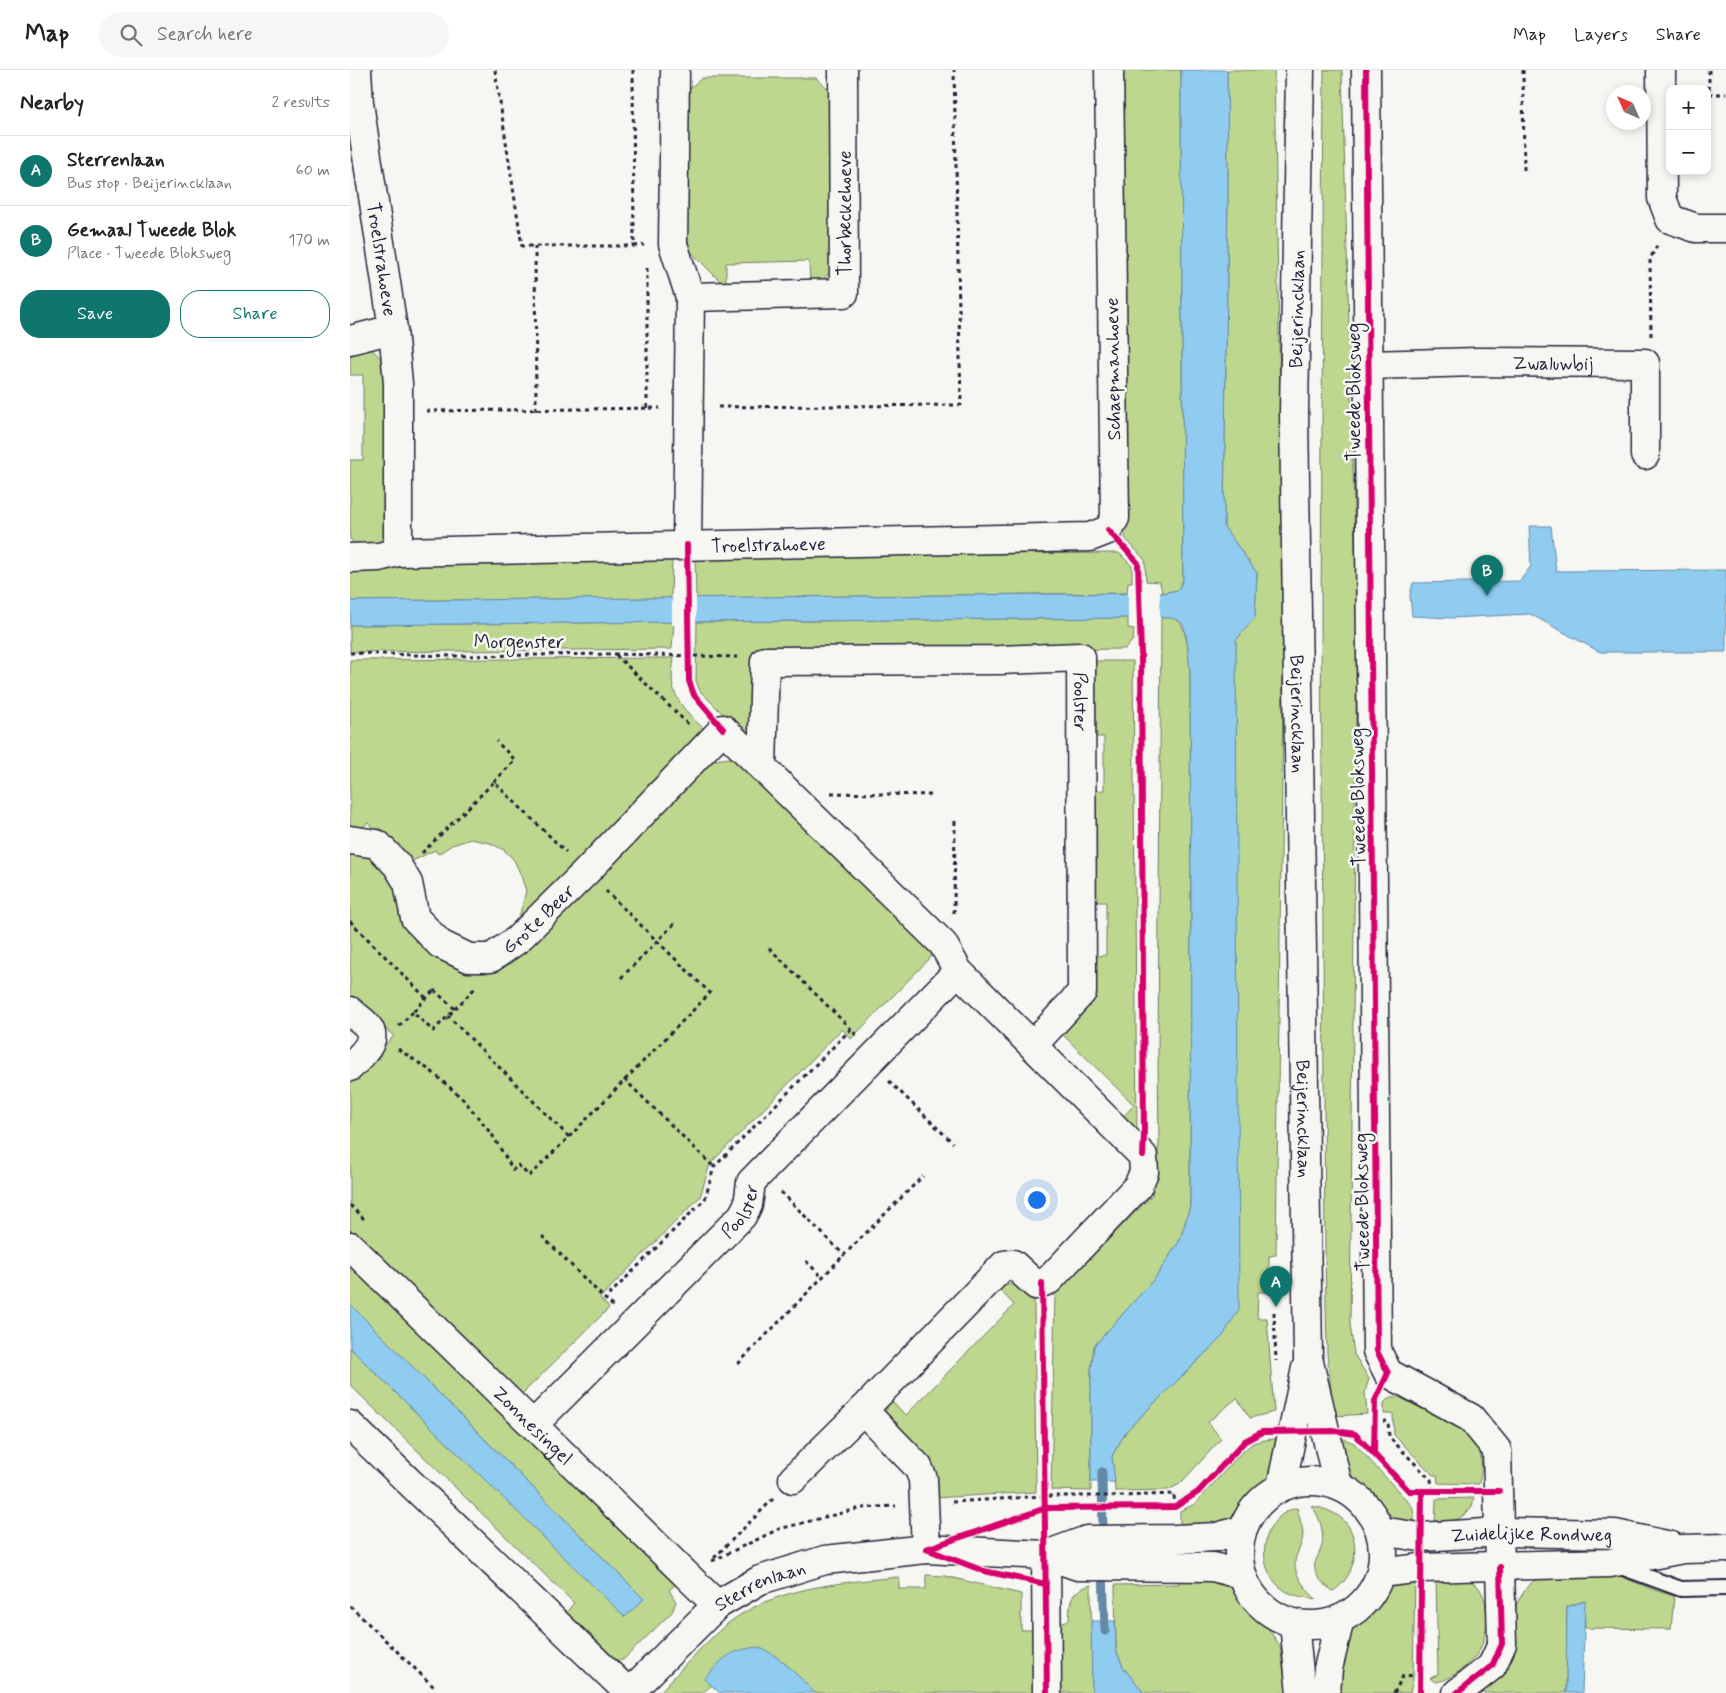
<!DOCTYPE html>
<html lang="en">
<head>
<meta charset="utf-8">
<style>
  :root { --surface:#fff; --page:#f6f6f6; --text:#222; --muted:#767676; --line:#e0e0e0; --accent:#0f766e }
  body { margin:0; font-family:Mynerve,sans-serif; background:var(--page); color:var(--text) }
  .controls { position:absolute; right:15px; top:15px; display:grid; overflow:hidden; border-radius:10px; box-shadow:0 2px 8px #0003 }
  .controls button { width:45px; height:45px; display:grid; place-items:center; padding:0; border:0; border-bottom:1px solid var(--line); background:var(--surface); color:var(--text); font:25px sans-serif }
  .compass { position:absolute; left:1256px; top:15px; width:45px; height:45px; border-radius:50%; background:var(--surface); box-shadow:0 2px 8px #0003; rotate:315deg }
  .you { position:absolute; left:686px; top:1129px; width:18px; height:18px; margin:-12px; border:4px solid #fff; border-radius:50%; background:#1a73e8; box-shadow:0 0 0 8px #1a73e833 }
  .badge { display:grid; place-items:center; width:32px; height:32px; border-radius:50%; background:var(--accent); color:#fff; font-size:16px; font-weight:700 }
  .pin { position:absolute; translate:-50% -41px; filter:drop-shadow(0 1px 2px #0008) }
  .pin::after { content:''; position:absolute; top:26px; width:18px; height:15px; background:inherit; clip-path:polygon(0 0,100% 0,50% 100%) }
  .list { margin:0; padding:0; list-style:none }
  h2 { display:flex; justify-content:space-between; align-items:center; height:65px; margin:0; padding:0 20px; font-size:21px }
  h2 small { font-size:16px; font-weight:400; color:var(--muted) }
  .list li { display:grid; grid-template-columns:32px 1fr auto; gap:15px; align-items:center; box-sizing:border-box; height:70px; padding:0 20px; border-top:1px solid var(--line) }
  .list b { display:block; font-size:19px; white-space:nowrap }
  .list p { margin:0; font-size:16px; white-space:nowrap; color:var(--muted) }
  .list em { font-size:16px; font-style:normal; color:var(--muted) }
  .actions { display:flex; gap:10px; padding:15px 20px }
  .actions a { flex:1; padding:11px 0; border:1px solid var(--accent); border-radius:20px; text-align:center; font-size:18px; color:var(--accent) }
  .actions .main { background:var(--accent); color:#fff }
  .icon { flex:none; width:28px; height:28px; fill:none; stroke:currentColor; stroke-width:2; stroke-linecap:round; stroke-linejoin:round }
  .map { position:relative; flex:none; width:1376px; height:1623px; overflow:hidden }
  header { display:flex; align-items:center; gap:30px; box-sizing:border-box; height:70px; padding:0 25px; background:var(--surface); border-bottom:1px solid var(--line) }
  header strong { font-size:24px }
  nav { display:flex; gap:28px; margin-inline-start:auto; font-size:18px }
  .search { width:350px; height:45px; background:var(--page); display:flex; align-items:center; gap:12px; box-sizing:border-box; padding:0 18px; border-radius:28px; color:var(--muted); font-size:19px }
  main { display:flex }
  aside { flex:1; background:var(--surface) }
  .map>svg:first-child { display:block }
  .green { fill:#bed78e; stroke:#707c64 }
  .water { fill:#90ccf0; stroke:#6488a8 }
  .pier { fill:#f6f6f2 }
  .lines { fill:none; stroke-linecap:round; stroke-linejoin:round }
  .stream { stroke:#6488a8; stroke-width:9 }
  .service-casing { stroke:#22223b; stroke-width:18 }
  .minor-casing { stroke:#22223b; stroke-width:31 }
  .secondary-casing { stroke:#22223b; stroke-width:31 }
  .path { stroke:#22223b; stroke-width:3; stroke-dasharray:4 4; stroke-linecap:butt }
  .service { stroke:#f6f6f2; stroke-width:14 }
  .minor { stroke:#f6f6f2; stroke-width:28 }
  .secondary { stroke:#f6f6f2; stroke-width:28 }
  .cycleway-casing { stroke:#f6f6f2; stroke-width:9 }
  .cycleway { stroke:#d6006c; stroke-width:6 }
  .labels { text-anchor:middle; stroke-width:5; stroke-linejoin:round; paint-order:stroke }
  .street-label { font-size:19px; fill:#22223b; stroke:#f6f6f2 }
</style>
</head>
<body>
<header>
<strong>Map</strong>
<div class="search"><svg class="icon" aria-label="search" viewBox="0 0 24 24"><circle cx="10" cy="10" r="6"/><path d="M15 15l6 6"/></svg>Search here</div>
<nav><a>Map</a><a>Layers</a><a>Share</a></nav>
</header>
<main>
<aside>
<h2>Nearby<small>2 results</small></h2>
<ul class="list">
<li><span class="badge">A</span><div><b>Sterrenlaan</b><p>Bus stop · Beijerincklaan</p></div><em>60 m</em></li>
<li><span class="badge">B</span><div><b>Gemaal Tweede Blok</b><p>Place · Tweede Bloksweg</p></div><em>170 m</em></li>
</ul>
<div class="actions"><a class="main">Save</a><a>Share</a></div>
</aside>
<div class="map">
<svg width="1376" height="1623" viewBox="0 0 1376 1623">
  <rect width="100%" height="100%" fill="#f6f6f2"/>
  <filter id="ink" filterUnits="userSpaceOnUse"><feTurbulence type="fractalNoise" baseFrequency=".02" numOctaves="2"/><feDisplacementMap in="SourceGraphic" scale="10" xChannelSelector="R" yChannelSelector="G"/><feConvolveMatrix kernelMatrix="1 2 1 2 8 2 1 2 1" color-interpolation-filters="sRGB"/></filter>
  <g filter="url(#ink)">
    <path class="green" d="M772 0H831L833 510 828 520 812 523 810 512 796 511 795 490 775 468Z
      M877 0H924L934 545 926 1185 919 1186V1222H908L907 1248H917L924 1342 900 1348 887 1328 858 1352 871 1369 830 1414 818 1420 765 1421 762 1386 777 1360 873 1266 886 570 905 547 907 503 874 457 878 115Z
      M974 0H992L1007 547 1000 1254 1004 1284 1019 1309 1015 1322 1017 1344 984 1346 977 1284 975 1184 971 546Z
      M352 8H466L482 22 485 197 468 215 460 214 459 191 376 193V215H374L332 173V29L340 18Z
      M18 276 33 290 37 310V465L22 481 12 482 0 469V390H13V305H0V279Z
      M769 483 782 496V512H778L777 523 346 528 345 486Z
      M322 487 321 528 0 531V498L58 497 65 488Z
      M778 548V558L784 559 783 570 775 579 402 583 401 672 350 621 346 611 347 552Z
      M811 548C815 548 820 547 823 548 838 551 838 587 840 599L841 839 840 1136 830 1170 806 1207 744 1276 741 1301V1421L701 1420 705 1224 802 1125 809 1074 808 986Z
      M324 552 322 579 0 582V555Z
      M324 588C323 596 321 607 323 616 327 635 342 647 355 660L349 672 162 857 170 844 176 821 170 803 164 790 154 780 140 773 121 769 102 775 88 784 85 780 56 794 18 753 9 759 0 761V590Z
      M743 591H783L787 1070 769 1051 784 1035 711 963 746 925V886L756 885V832H745L744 721 754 720V667H744Z
      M379 688 393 694 586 882 501 969 492 959 360 1094 350 1127 250 1228 259 1238 167 1329 0 1164V1011L44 966 0 930V777L37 794 53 842 148 900 349 697 364 690Z
      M0 1196 325 1515 319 1520 326 1532 322 1542 273 1590 252 1592 210 1550 224 1533 0 1315V1278L275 1546 294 1529 0 1234Z
      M661 1214 673 1218 684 1229 686 1422 583 1428 535 1343 540 1330 556 1345 664 1235 648 1218Z
      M1040 1327H1049C1062 1334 1075 1340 1087 1346 1121 1362 1138 1374 1129 1414L1088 1413 1087 1405H1083L1044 1365 1043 1344H1034V1333Z
      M933 1368 928 1394 919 1408 898 1426 890 1439 878 1449 859 1459 830 1461V1441L845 1434 890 1384 903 1373 915 1370Z
      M994 1369 1004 1373 1062 1436 1064 1444V1457L1050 1452 1038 1443 1004 1408 993 1394 986 1370Z
      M1124 1428C1123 1431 1123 1434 1122 1436 1116 1447 1097 1456 1085 1457L1086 1429Z
      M961 1436C976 1438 993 1445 1000 1459 1011 1480 1002 1510 983 1521 976 1516 967 1509 965 1500 963 1493 968 1487 970 1481 976 1469 971 1446 961 1436Z
      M947 1438C949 1447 953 1457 953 1465 952 1476 946 1483 945 1492 944 1506 957 1520 966 1529 953 1527 940 1526 930 1517 907 1498 910 1457 936 1442 939 1440 943 1439 947 1438Z
      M1202 1503H1262L1307 1521 1324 1526 1321 1559 1235 1558 1234 1531 1217 1537 1216 1623H1129L1168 1531 1177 1517 1186 1509Z
      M829 1504 874 1512 886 1522 899 1539 915 1554 930 1576 937 1623H794L773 1597 766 1580 765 1515 829 1514Z
      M576 1505 595 1506 671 1524V1560H686V1623H465L436 1594 354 1608 362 1615 352 1623H309C329 1602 348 1580 370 1560 418 1517 488 1513 549 1507V1519H576Z
      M1086 1506C1098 1507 1114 1506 1124 1513 1141 1526 1139 1561 1130 1579 1124 1592 1099 1612 1085 1612L1080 1608 1088 1605Z
      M1065 1507 1063 1610 1060 1623H988L987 1607 999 1559 1022 1538 1038 1519 1052 1511Z
      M741 1515 742 1623H709L710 1553 719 1550C720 1531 720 1521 741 1515Z"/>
    <path class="water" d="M831 0H877L878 115 874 457 907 503 905 547 886 570 889 1239 873 1266 777 1360 762 1386 765 1412H741V1301L744 1276 806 1207 830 1170 840 1136 841 839 840 599C838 588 838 562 832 553 825 544 789 548 778 548L0 555V531L812 523 828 520 833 510Z
      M1179 456H1201L1206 501 1376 500V582H1250L1180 544 1101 548 1062 546 1060 525 1063 513 1170 511 1181 496Z
      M0 1234 294 1529 275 1547 0 1278Z
      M1235 1531 1232 1623H1216L1217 1537Z
      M741 1551H765L766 1580 773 1597 794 1623H742Z
      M407 1577C431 1585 447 1605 465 1623H370L354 1609C374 1588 377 1581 407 1577Z"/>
    <path class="pier" d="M778 520 810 521V551L778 550Z
      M346 525V555H322V526Z"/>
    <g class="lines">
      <path class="stream" d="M752 1402 753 1466
        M753 1499 755 1561"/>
      <g class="service-casing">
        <path id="service" d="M1268 1496 1331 1519 1376 1518"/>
      </g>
      <g class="minor-casing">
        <g id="minor">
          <path id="s1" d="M7 0 9 33 43 259 48 313V482"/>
          <path d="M325 0 323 174 340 227 337 475"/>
          <path d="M1016 0 1027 1281 1038 1303 1121 1348 1147 1380 1152 1574 1142 1596 1107 1623"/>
          <path d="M1311 0 1312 128 1320 149 1346 158H1376"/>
          <path d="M340 227 494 223 493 0"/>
          <path d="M0 270 43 259"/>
          <path id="s2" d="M1018 295 1128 292 1295 293V385"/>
          <path id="s3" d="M0 488 29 487 48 482 740 467 758 460 765 448 759 0"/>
          <path id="s4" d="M0 770 27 774 47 795 58 813 65 848 90 874 119 888H141L167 870 236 802 373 659 412 697"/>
          <path d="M0 941C5 946 14 951 18 957 29 972 9 987 0 997"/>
          <path id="s5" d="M0 1176 367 1535"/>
          <path id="s6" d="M184 1354 392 1146 398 1135 401 1112 608 901"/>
          <path d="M0 1355 279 1623"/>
          <path d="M443 1409 513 1340"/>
          <path id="s7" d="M576 1479 573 1409 568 1397 513 1340 654 1195 663 1194 686 1215 699 1210 788 1116 794 1102 793 1086 608 901 593 874 412 697 415 591 650 590 731 587 732 922 683 975"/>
          <path d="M696 1485 737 1470 825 1469 867 1467 892 1460"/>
          <path d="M696 1485 697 1623"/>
          <path id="s8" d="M279 1623 367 1535 410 1510 475 1490 576 1479 696 1485 728 1496 863 1497 892 1505"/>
        </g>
      </g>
      <g class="secondary-casing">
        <g id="secondary">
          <path id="s9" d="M950 0 944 342 958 1288 988 1415"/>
          <circle cx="961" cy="1483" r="72"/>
          <path d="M931 1417 956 1298"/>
          <path id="s10" d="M1031 1461 1070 1467 1151 1462 1265 1464 1321 1476"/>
          <path d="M1031 1503 1071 1498 1260 1493 1333 1479 1376 1478"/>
          <path d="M944 1553 951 1623"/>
          <path d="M976 1623 978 1599 990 1549"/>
        </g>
      </g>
      <path class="path" d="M145 0 172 176H284
        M283 0 284 176 294 175
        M1173 0 1174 101
        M1359 0V24H1376
        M185 176 186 340
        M1301 266 1300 189 1308 174
        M368 337 611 335 604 0
        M297 338V194
        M76 341 310 338
        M0 583 101 586 265 584 387 587
        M266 585 339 655
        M144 712 165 690 146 671
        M481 723 582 725
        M72 783 144 712 216 782
        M604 843 605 748
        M0 851 76 928
        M419 878 501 959
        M271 908 326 852
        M84 920 105 939 83 961 63 942Z
        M105 939 125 918
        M49 956 63 942
        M48 979 81 1001 114 1030 143 1066 163 1100 168 1095 179 1106 219 1067 98 946
        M274 1009 364 1097
        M539 1011 603 1073
        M219 1067 360 923 256 821
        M431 1122 494 1185 573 1106
        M0 1135 14 1149
        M192 1166 255 1229
        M456 1191 472 1207
        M263 1236 255 1229 355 1129 364 1097 501 959 506 965
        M924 1242 926 1291
        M388 1294 494 1185
        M1025 1352 1038 1351 1039 1367 1081 1410 1083 1421
        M602 1432 695 1426H771L824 1424 825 1441
        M364 1488 423 1429
        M362 1491 429 1459 511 1438 546 1436
        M0 1536 85 1618
        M1044 1623 1053 1606 1070 1605"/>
      <use href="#service" class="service"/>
      <use href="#minor" class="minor"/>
      <use href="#secondary" class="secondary"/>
      <g class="cycleway-casing">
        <path id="cycleway" d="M1016 0 1027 1281 1038 1303 1025 1331 1024 1383
          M758 460 788 493 791 584 794 1065 793 1086
          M337 475 339 611 344 625 373 659
          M692 1213 697 1623
          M576 1479 696 1438 825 1437 848 1422 895 1371 912 1362 986 1361 1005 1364 1059 1421H1149
          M576 1479 634 1501 696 1514
          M1070 1623 1072 1421
          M1107 1623 1142 1596 1152 1574 1150 1497"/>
      </g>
      <use href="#cycleway" class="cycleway"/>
    </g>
  </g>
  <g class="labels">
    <g class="street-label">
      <text transform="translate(494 143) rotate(-90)" y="7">Thorbeckehoeve</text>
      <text dy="7" stroke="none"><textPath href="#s1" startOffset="191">Troelstrahoeve</textPath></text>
      <text transform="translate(946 239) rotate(-89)" y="7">Beijerincklaan</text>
      <text dy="7" stroke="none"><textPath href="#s2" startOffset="185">Zwaluwbij</textPath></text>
      <text transform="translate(762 299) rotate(-91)" y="7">Schaepmanhoeve</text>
      <text transform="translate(1003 322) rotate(-90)" y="7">Tweede Bloksweg</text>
      <text dy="7" stroke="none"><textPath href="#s3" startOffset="419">Troelstrahoeve</textPath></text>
      <text x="169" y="578">Morgenster</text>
      <text dy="7" stroke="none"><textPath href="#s7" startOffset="1592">Poolster</textPath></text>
      <text dy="7" stroke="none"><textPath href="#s9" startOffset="644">Beijerincklaan</textPath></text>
      <text transform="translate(1007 727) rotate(-91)" y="7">Tweede Bloksweg</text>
      <text dy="7" stroke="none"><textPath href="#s4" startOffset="265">Grote Beer</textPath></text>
      <text dy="7" stroke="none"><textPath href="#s9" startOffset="1049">Beijerincklaan</textPath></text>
      <text transform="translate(1011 1132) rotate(-91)" y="7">Tweede Bloksweg</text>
      <text dy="7" stroke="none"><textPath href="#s6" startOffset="298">Poolster</textPath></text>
      <text dy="7" stroke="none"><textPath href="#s5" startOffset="256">Zonnesingel</textPath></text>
      <text dy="7" stroke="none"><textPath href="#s10" startOffset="151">Zuidelijke Rondweg</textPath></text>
      <text dy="7" stroke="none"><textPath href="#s8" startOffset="172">Sterrenlaan</textPath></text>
    </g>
  </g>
</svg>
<div class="controls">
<button>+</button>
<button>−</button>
</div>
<svg class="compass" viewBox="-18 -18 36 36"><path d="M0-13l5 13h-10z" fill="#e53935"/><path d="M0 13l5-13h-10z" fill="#767676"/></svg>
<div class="you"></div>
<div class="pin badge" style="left:926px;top:1237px">A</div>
<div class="pin badge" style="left:1137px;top:526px">B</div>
</div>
</main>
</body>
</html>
